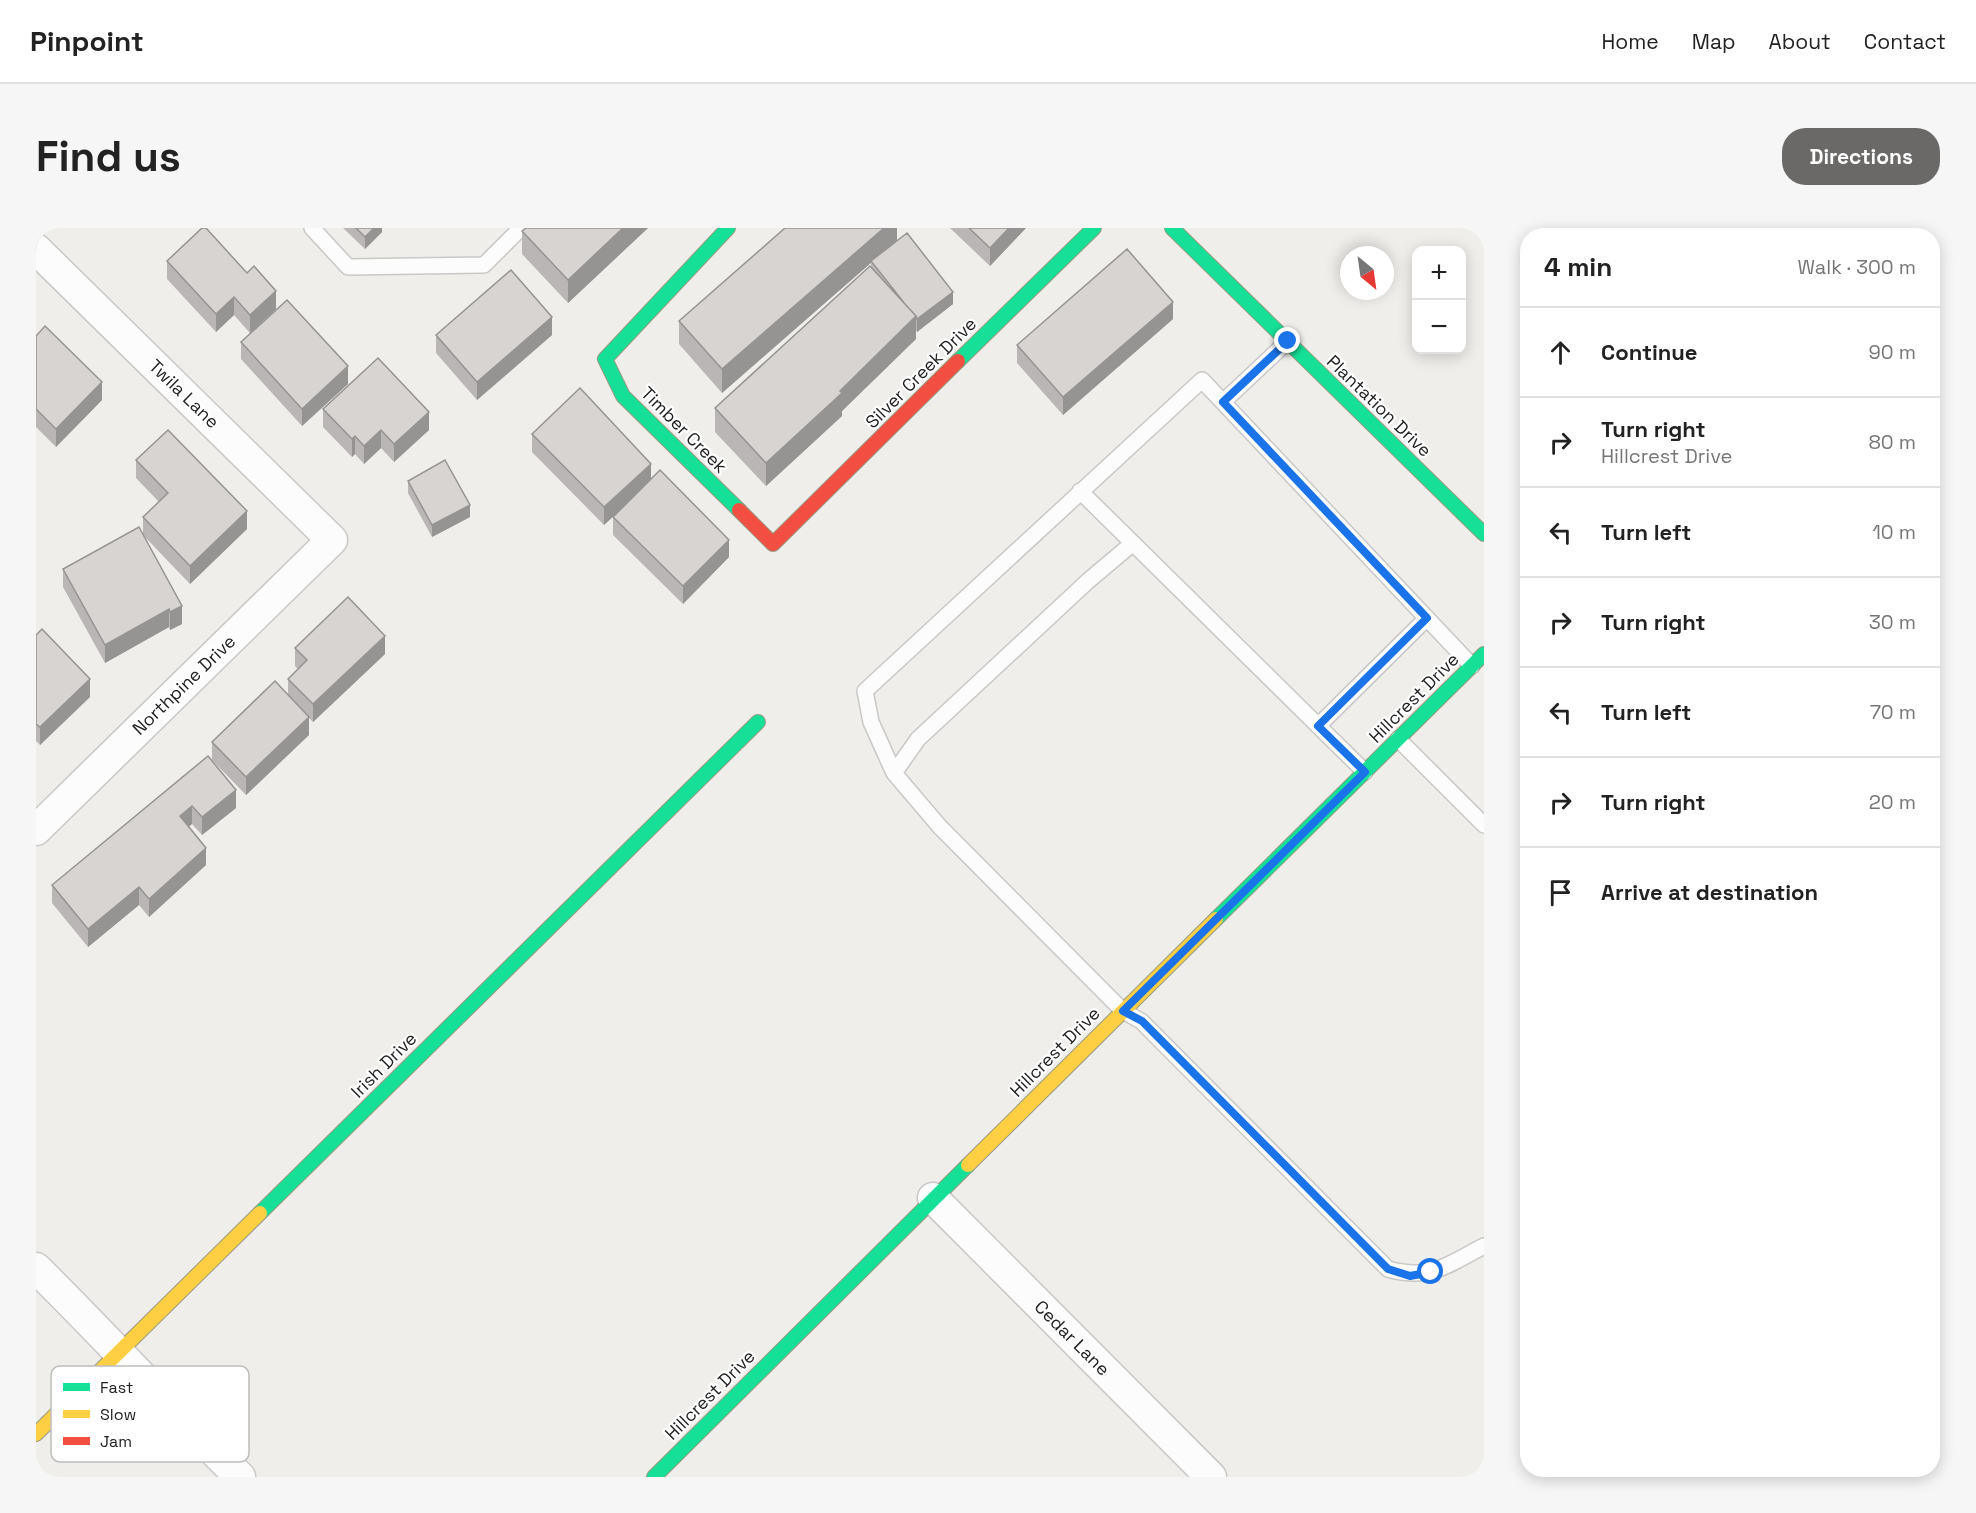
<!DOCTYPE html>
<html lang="en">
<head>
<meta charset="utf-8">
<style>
  :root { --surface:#fff; --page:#f6f6f6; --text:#222; --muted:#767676; --line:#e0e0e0; --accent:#6a6968 }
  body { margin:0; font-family:"Space Grotesk",sans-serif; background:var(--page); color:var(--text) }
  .controls { position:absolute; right:18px; top:18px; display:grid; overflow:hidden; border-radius:12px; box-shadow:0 3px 15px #0003 }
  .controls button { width:54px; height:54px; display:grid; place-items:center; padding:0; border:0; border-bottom:2px solid var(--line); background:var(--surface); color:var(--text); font:30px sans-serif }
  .compass { position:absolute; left:1304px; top:18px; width:54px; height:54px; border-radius:50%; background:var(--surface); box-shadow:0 3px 15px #0003; rotate:151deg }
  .stop { position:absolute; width:18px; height:18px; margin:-14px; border:4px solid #1a73e8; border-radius:50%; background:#fff }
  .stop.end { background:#1a73e8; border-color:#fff; box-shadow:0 2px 6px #0008 }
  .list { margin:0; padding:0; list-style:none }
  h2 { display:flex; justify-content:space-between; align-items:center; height:78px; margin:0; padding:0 24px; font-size:26px }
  h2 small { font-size:20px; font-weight:400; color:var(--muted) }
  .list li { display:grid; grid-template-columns:39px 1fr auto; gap:18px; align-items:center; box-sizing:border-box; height:90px; padding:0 24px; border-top:2px solid var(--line) }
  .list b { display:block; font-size:22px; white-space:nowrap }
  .list p { margin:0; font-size:20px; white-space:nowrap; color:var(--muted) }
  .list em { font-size:20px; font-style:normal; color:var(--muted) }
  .icon { flex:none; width:33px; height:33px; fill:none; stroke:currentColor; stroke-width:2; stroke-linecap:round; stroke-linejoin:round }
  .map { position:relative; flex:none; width:1448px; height:1249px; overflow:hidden; border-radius:24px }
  header { display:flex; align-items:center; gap:36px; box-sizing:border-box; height:84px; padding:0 30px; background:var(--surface); border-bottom:2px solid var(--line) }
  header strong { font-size:28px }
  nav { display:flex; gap:33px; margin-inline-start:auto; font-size:21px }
  .intro { display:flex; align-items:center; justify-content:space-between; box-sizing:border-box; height:144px; padding:0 36px }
  h1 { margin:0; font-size:42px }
  .button { padding:15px 27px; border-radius:24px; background:var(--accent); color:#fff; font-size:21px; font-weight:700 }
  main { display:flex; gap:36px; padding:0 36px }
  aside { flex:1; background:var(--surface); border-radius:24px; box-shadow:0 3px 15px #0003 }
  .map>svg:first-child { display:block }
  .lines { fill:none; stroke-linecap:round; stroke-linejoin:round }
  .lane-casing { stroke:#c9c8c7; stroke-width:18 }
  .street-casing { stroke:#c9c8c7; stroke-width:33 }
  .fast-casing { stroke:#999a82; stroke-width:16 }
  .slow-casing { stroke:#999a82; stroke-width:16 }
  .jam-casing { stroke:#999a82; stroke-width:16 }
  .lane { stroke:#fdfcfc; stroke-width:15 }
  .street { stroke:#fdfcfc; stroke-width:30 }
  .fast { stroke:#16e098; stroke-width:14 }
  .slow { stroke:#ffcf43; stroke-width:14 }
  .jam { stroke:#f24e42; stroke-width:14 }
  .wall { fill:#b9b6b5 }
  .shaded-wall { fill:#969493 }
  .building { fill:#d7d4d2; stroke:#969493; stroke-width:1.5 }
  .route { stroke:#1a73e8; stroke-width:8 }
  .labels { text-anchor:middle; stroke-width:4.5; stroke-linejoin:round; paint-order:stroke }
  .street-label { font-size:18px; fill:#222; stroke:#fff }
  .key { fill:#fff; stroke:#bdbdbd; stroke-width:1.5 }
  .key-label { font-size:16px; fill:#222 }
</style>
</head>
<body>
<header>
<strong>Pinpoint</strong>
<nav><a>Home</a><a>Map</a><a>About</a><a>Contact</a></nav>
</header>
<div class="intro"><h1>Find us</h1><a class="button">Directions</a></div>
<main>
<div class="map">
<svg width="1448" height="1249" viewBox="0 0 1448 1249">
  <rect width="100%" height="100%" fill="#f0eeeb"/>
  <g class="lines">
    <g class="lane-casing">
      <path id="lane" d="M276 0 312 39 448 37 485 0
        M1187 174 1252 113
        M1044 263 1329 544
        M1097 315 1052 353 882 511 858 545 904 599 1087 783 1105 793 1352 1041C1395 1053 1411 1037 1448 1018
        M1282 498 1391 390
        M1362 511 1448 597
        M858 545 835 494 829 463 1166 152 1436 438"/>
    </g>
    <g class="street-casing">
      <path id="street" d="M0 21 296 312 0 602
        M897 970 1175 1249
        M0 1040C69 1108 134 1180 204 1249"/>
    </g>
    <g class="fast-casing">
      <path id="fast" d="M692 0 569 131 587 168 703 282
        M1136 0 1448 306
        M922 133 1058 0
        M1180 691 1448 426
        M224 985 722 494
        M618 1249 932 937"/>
    </g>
    <g class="slow-casing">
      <path id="slow" d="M932 937 1180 691
        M0 1206 224 985"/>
    </g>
    <g class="jam-casing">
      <path id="jam" d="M703 282 737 316 922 133"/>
    </g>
    <use href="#lane" class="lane"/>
    <use href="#street" class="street"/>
    <use href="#fast" class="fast"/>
    <use href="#slow" class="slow"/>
    <use href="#jam" class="jam"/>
  </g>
  <path class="wall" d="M307 0H346V4L329 21Z
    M490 0H612L532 75 486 26V3Z
    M861 0V12L850 22 917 76 881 104 880 102V111L806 183V188L730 258 679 204V180L835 39V35L686 165 643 116V93Z
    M914 0H990L954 38Z
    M131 33 240 81 214 105 198 87 180 104 131 51Z
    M1137 91 1027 187 981 135V117Z
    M400 107H516L441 172 400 125Z
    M0 108 66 172 20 219 0 199Z
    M205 114 312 156 266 198 205 131Z
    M287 181 393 202 358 234 345 220 328 236 319 226 316 229 287 199Z
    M496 206 615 251 693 329 647 376 577 307V289L583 283 568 297 496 224Z
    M100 232 211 301 154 356 108 308 146 396 134 402 133 399 69 435 27 359V341L107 307V289L123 274 100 250Z
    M372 253 434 289 396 309 372 265Z
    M0 407 54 469 4 517 0 513Z
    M259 420 349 426 277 494 273 490V507L210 567 176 532V514L252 467V451L262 441 259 438Z
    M172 528 200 580 166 607 156 596 153 598 170 637 113 689 103 677 52 719 16 675V657Z"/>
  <path class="shaded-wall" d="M338 0H346V4L329 21V9Z
    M587 0H612L532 75V52Z
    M848 0H861V12L686 165V141Z
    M973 0H990L954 38V20Z
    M240 63V81L214 105V87Z
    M917 64V76L881 104V91Z
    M198 69V87L180 104V86Z
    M1137 74V91L1027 187V169Z
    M880 88V111L806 183V188L730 258V235Z
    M516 89V107L441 172V154Z
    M312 138V156L266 198V181Z
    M66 154V172L20 219V201Z
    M393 184V202L358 234V216Z
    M345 202V220L328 236V218Z
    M319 208V226L316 229V211Z
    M615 236V253L568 297V279Z
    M434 277V289L396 309V297Z
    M211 283V301L154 356V338Z
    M693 312V329L647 376V358Z
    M146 378V396L134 402V384Z
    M133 381V399L69 435V417Z
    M349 408V426L277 494V476Z
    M54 451V469L4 517V499Z
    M273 489V507L210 567V549Z
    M200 562V580L166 607V589Z
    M156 578V596L144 606V588Z
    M170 620V637L113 689V671Z
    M103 659V677L52 719V701Z"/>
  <path class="building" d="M166 0H170L211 45 218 38 240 63 214 87 198 69 180 86 131 33Z
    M320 0H338L329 9Z
    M490 0H587L532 52 486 3Z
    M749 0H848L686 141 643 93Z
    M933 0H973L954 20Z
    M871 5 917 64 881 91 880 88 869 76 835 33Z
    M1091 21 1137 74 1027 169 981 117Z
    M834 38 880 88 804 163 806 165 730 235 679 180Z
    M475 42 516 89 441 154 400 107Z
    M251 72 312 138 266 181 205 114Z
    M9 98 66 154 20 201 0 181V108Z
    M342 130 393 184 358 216 345 202 328 218 319 208 316 211 287 181Z
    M544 160 615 236 568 279 496 206Z
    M132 202 211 283 154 338 107 289 132 265 100 232Z
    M409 232 434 277 396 297 372 253Z
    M624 242 693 312 647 358 577 289Z
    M103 299 146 378 134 384 133 381 69 417 27 341Z
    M312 369 349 408 277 476 252 451 271 432 259 420Z
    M6 401 54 451 4 499 0 496V407Z
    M239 453 273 489 210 549 176 514Z
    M172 528 200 562 166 589 156 578 144 588 170 620 113 671 103 659 52 701 16 657Z"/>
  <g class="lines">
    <path class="route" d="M1252 113 1187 174 1391 390 1282 498 1329 544 1087 783 1106 793 1352 1041 1374 1048 1395 1044"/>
  </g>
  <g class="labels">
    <g class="street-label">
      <text transform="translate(885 145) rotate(-45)" y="6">Silver Creek Drive</text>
      <text transform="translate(148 166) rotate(44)" y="6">Twila Lane</text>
      <text transform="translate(1343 178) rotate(44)" y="6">Plantation Drive</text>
      <text transform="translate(648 202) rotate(45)" y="6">Timber Creek</text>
      <text transform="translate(148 457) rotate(-44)" y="6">Northpine Drive</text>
      <text transform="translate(1378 470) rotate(-45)" y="6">Hillcrest Drive</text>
      <text transform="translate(1019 824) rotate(-45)" y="6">Hillcrest Drive</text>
      <text transform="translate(348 837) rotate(-45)" y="6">Irish Drive</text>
      <text transform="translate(1036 1110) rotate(45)" y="6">Cedar Lane</text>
      <text transform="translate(674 1167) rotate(-45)" y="6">Hillcrest Drive</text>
    </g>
  </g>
  <rect x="15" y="1138" width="198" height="96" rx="9" class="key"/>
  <rect x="27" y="1155" width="27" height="8" fill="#16e098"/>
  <rect x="27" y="1182" width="27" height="8" fill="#ffcf43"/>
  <rect x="27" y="1209" width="27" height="8" fill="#f24e42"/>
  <g class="key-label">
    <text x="64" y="1165">Fast</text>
    <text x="64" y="1192">Slow</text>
    <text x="64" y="1219">Jam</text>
  </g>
</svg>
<div class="controls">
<button>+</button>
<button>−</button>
</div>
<svg class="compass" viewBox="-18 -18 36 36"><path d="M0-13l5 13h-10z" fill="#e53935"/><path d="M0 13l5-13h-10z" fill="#767676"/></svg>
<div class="stop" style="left:1395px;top:1044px"></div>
<div class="stop end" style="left:1252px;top:113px"></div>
</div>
<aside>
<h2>4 min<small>Walk · 300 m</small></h2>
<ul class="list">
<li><svg class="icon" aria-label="ahead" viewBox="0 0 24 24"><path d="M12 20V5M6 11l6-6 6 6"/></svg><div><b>Continue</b></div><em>90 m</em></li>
<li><svg class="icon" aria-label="right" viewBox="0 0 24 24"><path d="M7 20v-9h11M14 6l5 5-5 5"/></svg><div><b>Turn right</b><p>Hillcrest Drive</p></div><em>80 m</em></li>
<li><svg class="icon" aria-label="left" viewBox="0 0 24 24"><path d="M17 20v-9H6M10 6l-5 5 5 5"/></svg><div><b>Turn left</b></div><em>10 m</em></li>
<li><svg class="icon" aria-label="right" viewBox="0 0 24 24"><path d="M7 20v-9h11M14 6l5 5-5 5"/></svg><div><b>Turn right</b></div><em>30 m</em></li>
<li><svg class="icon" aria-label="left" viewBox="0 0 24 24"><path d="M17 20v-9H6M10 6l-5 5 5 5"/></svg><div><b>Turn left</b></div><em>70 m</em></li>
<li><svg class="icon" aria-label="right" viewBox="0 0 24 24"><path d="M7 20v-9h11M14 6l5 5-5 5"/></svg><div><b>Turn right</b></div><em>20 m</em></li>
<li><svg class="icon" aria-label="arrive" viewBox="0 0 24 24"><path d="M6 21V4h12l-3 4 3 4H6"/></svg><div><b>Arrive at destination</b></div></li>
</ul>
</aside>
</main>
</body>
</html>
